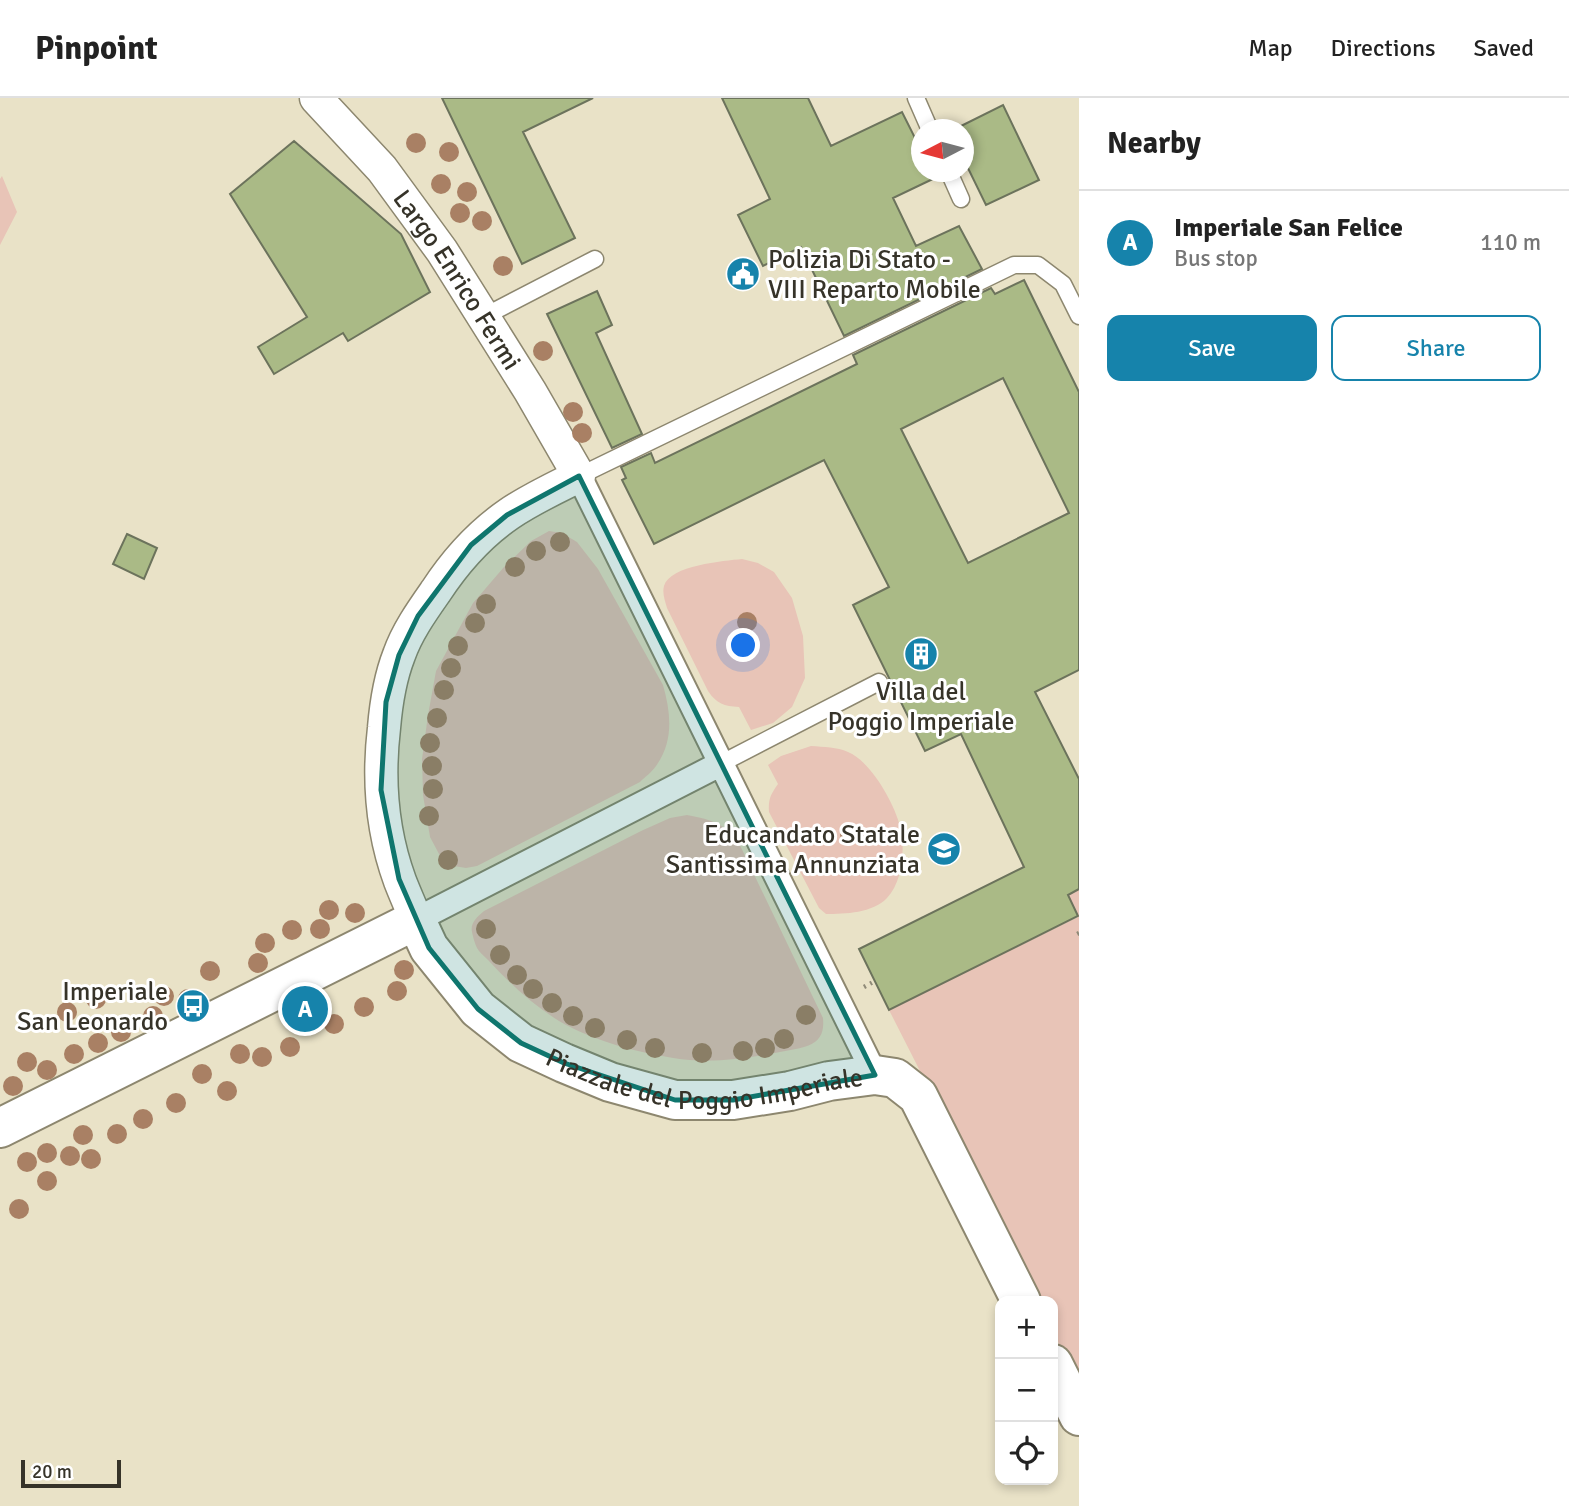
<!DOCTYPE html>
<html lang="en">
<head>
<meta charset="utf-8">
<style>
  :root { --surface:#fff; --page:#f6f6f6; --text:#222; --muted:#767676; --line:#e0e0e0; --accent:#1683ab }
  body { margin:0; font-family:Signika,sans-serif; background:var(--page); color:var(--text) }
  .controls { position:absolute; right:21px; bottom:21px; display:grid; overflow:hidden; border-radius:14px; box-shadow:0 4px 10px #0003 }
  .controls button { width:63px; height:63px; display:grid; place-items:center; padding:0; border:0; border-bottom:2px solid var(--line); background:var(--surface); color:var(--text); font:35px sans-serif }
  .compass { position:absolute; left:911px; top:21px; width:63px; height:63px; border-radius:50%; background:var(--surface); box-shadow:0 4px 10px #0003; rotate:264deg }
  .scale { position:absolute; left:21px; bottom:18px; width:100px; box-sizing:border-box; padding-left:7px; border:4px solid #363329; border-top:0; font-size:19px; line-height:24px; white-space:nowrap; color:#363329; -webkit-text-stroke:5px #fff; paint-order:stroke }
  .you { position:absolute; left:744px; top:548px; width:24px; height:24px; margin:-18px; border:5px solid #fff; border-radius:50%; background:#1a73e8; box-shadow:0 0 0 10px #1a73e833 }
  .badge { display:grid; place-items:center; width:46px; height:46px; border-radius:50%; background:var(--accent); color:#fff; font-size:23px; font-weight:700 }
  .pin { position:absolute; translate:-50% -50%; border:4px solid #fff; box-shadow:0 2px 7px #0006 }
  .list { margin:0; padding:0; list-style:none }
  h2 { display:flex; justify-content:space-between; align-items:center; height:91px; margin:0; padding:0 28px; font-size:30px }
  h2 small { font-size:23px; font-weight:400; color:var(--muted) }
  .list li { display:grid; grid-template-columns:46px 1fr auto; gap:21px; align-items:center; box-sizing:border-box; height:105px; padding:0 28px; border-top:2px solid var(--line) }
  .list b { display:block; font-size:26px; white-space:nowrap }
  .list p { margin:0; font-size:23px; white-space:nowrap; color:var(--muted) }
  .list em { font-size:23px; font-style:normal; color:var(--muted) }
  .actions { display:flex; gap:14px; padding:21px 28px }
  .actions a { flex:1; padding:16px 0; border:2px solid var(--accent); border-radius:14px; text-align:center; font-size:24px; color:var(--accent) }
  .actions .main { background:var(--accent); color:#fff }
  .icon { flex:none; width:38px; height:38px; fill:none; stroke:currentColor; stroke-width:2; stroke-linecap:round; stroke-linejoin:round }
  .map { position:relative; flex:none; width:1079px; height:1408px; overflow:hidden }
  header { display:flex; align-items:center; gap:42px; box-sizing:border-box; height:98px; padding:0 35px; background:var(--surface); border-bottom:2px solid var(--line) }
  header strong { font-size:33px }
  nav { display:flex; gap:38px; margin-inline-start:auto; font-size:24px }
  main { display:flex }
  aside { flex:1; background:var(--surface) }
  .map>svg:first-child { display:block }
  .green { fill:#e8c4b7 }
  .building { fill:#aaba86; stroke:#6c735c; stroke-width:2; fill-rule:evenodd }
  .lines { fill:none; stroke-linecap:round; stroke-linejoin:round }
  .service-casing { stroke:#8d876f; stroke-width:19 }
  .pedestrian-casing { stroke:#8d876f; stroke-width:28 }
  .minor-casing { stroke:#8d876f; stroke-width:35 }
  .tertiary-casing { stroke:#8d876f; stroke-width:42 }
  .path { stroke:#8f8a78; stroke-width:4.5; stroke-dasharray:2 5; stroke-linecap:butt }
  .service { stroke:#fff; stroke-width:16 }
  .pedestrian { stroke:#fff; stroke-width:24 }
  .minor { stroke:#fff; stroke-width:32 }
  .tertiary { stroke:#fff; stroke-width:38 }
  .tree { fill:#a98064 }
  .marked { fill:#0f766e; fill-opacity:0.2; stroke:#0f766e; stroke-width:5; stroke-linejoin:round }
  .labels { text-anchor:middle; stroke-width:6; stroke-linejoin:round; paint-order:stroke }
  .poi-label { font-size:26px; fill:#363329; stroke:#fff; text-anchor:end }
  .street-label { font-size:26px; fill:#363329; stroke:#fff }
</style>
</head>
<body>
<header>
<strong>Pinpoint</strong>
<nav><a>Map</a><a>Directions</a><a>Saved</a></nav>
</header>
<main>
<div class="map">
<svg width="1079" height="1408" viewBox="0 0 1079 1408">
  <rect width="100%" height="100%" fill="#e9e2c7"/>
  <path class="green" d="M2 78 17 114 0 147V81Z
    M549 433 562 435 577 444 598 471 663 587C671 615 674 643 656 668 652 674 645 679 640 684L477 768 466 770 448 767 439 756 430 739 423 697 422 661 428 617 436 573 473 505 504 469 531 443Z
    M742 461 758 465 774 474 792 500 803 538 805 580 792 609 773 625 751 632 739 609C724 608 717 606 708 593L667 510C665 503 662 495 664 488 670 467 724 463 742 461Z
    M811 648C824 649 837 649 848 654 871 663 897 709 901 733 905 754 902 784 887 800 873 815 845 816 826 816L819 810 769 714C768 701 771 696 778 686L768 667 781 658Z
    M687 717C708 721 720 724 736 739L823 920C826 950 803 949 780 954 745 961 708 966 673 960 637 954 598 944 566 927 537 911 510 886 488 862 484 858 479 854 477 850 475 846 473 839 472 834 470 825 477 819 484 813L641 733 670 720Z
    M1079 791V1285L1053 1234V1203H1037L889 912 1078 819 1068 797Z"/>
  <path class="building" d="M442 0H593L523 34 575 140 522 166Z
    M722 0H808L831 48 902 14 919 48 921 47V74H939V78L893 100 916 148 959 128 982 171 844 238 801 149 763 168 738 117 770 101Z
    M1003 7 1039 82 986 107 966 66 963 67V32H953Z
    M294 43 401 136 430 194 348 243 343 235 274 276 258 249 307 219 230 96Z
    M1024 182 1079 294V572L1035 594 1079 681V791L1068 797 1078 818 889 912 859 851 1024 769 961 636 925 653 853 507 889 489 824 362 654 446 622 382 626 380 621 369 651 355 655 365 857 266 853 257 991 190 995 196ZM1003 280 1069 415 968 465 901 331Z
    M597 193 612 227 596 235 642 336 612 350 547 216Z
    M127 436 157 450 144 481 113 466Z"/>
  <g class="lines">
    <g class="service-casing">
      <path id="service" d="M916 0 930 32
        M949 74 961 101
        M483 219 595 161
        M579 378 1014 167H1038L1063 186 1079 218
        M722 665 879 584"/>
    </g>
    <g class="pedestrian-casing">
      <path id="pedestrian" d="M579 378 875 977
        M416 822 722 665"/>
    </g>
    <g class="minor-casing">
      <g id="minor">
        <path id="s1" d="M316 0 382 71 442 153 530 293 579 378C555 390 531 401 509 416 480 436 455 464 436 493 422 513 407 534 399 557 390 580 386 606 384 630 378 681 382 734 400 783 405 796 411 809 416 822"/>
      </g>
    </g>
    <g class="tertiary-casing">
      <g id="tertiary">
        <path id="s2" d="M0 1030 416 822 429 850 478 911 521 945 564 965 610 984 675 1002H733L790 993 829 983 875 977 895 980 918 998 1021 1203"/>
        <path d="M1053 1266 1079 1318"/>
      </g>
    </g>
    <path class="path" d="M1079 835 1077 836 1079 839
      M864 889 875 883"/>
    <use href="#service" class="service"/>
    <use href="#pedestrian" class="pedestrian"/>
    <use href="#minor" class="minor"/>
    <use href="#tertiary" class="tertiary"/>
  </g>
  <g class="tree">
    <circle cx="416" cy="45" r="10"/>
    <circle cx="449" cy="54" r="10"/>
    <circle cx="441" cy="86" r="10"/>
    <circle cx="467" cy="94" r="10"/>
    <circle cx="460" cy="115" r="10"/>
    <circle cx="482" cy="123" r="10"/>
    <circle cx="503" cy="168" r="10"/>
    <circle cx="543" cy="253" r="10"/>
    <circle cx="573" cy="314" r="10"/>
    <circle cx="582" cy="335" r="10"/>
    <circle cx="560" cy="444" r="10"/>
    <circle cx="536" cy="453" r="10"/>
    <circle cx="515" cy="469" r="10"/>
    <circle cx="486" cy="506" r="10"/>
    <circle cx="747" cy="524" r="10"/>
    <circle cx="475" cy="525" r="10"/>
    <circle cx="458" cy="548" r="10"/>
    <circle cx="451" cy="570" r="10"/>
    <circle cx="444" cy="592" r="10"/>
    <circle cx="437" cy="620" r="10"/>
    <circle cx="430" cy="645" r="10"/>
    <circle cx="432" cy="668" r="10"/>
    <circle cx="433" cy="691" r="10"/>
    <circle cx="429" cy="718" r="10"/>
    <circle cx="850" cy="736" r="10"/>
    <circle cx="448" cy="762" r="10"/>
    <circle cx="329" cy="812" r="10"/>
    <circle cx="355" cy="815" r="10"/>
    <circle cx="320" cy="831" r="10"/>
    <circle cx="486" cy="831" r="10"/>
    <circle cx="292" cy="832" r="10"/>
    <circle cx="265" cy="845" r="10"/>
    <circle cx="500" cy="857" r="10"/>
    <circle cx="258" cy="865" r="10"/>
    <circle cx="404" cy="872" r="10"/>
    <circle cx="210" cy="873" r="10"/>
    <circle cx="517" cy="877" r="10"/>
    <circle cx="533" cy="891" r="10"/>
    <circle cx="397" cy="893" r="10"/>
    <circle cx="164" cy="898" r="10"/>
    <circle cx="96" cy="901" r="10"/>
    <circle cx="188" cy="901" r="10"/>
    <circle cx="552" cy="905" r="10"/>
    <circle cx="364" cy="909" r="10"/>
    <circle cx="67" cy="914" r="10"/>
    <circle cx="806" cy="917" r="10"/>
    <circle cx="153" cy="918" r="10"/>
    <circle cx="573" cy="918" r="10"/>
    <circle cx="302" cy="925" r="10"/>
    <circle cx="334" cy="926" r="10"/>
    <circle cx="595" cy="930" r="10"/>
    <circle cx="121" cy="934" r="10"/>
    <circle cx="784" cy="941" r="10"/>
    <circle cx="627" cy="942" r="10"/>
    <circle cx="98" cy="945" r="10"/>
    <circle cx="290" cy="949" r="10"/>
    <circle cx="655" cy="950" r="10"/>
    <circle cx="765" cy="950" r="10"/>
    <circle cx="743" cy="953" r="10"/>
    <circle cx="702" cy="955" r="10"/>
    <circle cx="74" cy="956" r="10"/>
    <circle cx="240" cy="956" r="10"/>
    <circle cx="262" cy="959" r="10"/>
    <circle cx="27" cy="964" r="10"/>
    <circle cx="47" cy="972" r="10"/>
    <circle cx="202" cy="976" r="10"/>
    <circle cx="13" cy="988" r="10"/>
    <circle cx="227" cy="993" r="10"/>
    <circle cx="176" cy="1005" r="10"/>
    <circle cx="143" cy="1021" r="10"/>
    <circle cx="117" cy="1036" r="10"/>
    <circle cx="83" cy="1037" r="10"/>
    <circle cx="47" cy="1055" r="10"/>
    <circle cx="70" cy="1058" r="10"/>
    <circle cx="91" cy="1061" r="10"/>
    <circle cx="27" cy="1064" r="10"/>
    <circle cx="47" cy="1083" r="10"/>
    <circle cx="19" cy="1111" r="10"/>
  </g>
  <path class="marked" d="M579 378 875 977 733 1002H675L564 965 521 945 478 911 429 850 399 781 381 692 386 604 399 557 418 518 471 447 507 417Z"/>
  <defs>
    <g id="civic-disc" transform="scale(1.75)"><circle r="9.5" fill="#1683ab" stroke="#fff"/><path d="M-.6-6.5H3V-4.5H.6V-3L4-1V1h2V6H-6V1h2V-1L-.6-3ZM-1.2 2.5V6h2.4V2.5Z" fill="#fff"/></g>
    <g id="building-disc" transform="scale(1.75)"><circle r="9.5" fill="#1683ab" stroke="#fff"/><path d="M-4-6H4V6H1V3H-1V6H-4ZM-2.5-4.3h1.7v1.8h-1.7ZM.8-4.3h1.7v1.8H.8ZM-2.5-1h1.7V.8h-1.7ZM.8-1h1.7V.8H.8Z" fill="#fff"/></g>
    <g id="school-disc" transform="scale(1.75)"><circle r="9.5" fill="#1683ab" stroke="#fff"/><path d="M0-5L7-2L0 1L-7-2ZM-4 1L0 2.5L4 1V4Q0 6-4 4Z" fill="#fff"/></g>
    <g id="bus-disc" transform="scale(1.75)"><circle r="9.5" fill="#1683ab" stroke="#fff"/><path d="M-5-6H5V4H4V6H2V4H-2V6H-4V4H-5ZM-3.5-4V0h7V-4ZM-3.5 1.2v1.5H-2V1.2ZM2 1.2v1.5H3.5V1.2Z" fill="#fff"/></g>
  </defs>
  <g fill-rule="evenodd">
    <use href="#civic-disc" x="743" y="176"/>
    <use href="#building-disc" x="921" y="556"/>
    <use href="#school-disc" x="944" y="751"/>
    <use href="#bus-disc" x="193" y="908"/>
  </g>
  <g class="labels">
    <g class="poi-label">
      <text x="768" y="170" text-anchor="start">Polizia Di Stato -<tspan x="768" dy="30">VIII Reparto Mobile</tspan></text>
      <text x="921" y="602" text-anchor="middle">Villa del<tspan x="921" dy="30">Poggio Imperiale</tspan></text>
      <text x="920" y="745">Educandato Statale<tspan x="920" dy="30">Santissima Annunziata</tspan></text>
      <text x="168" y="902">Imperiale<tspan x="168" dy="30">San Leonardo</tspan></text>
    </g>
    <g class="street-label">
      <text dy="9" stroke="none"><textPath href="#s1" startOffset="231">Largo Enrico Fermi</textPath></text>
      <text dy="9" stroke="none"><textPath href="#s2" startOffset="821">Piazzale del Poggio Imperiale</textPath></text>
    </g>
  </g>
</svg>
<div class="controls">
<button>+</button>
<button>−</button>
<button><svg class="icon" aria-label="locate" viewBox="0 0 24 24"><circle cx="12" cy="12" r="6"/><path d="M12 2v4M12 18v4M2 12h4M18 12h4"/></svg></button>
</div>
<svg class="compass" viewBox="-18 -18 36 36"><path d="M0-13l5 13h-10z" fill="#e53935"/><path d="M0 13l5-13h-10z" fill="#767676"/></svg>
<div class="scale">20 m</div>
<div class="you"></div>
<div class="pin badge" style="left:305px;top:911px">A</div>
</div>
<aside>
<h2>Nearby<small></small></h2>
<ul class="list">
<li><span class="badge">A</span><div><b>Imperiale San Felice</b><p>Bus stop</p></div><em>110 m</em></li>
</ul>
<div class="actions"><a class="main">Save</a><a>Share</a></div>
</aside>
</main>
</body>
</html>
